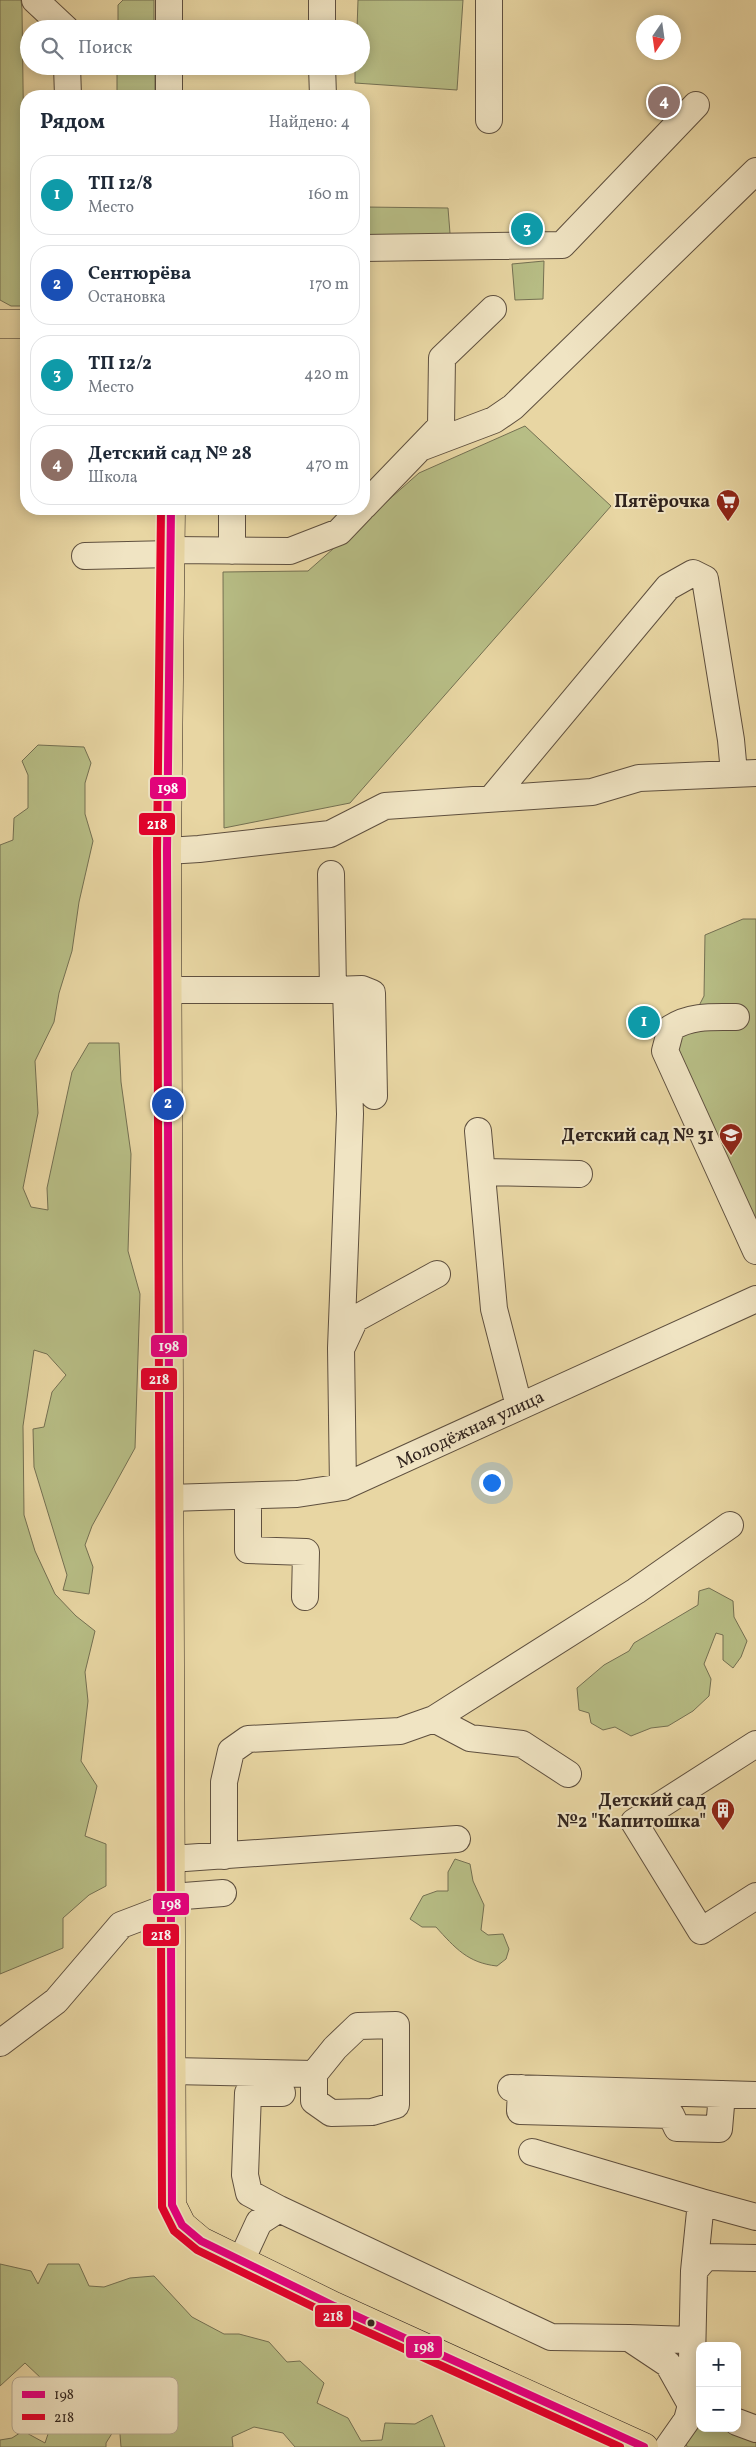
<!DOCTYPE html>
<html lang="ru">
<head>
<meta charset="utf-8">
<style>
  :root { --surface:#fff; --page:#f6f6f7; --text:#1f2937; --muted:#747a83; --line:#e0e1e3; --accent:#8f2418 }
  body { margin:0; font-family:Vollkorn,serif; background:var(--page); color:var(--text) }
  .controls { position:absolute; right:15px; bottom:15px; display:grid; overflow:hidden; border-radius:10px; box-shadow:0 2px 12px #0003 }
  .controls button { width:45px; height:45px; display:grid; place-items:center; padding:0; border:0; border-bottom:1px solid var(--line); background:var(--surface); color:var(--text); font:25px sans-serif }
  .compass { position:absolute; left:636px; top:15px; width:45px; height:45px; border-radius:50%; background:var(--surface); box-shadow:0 2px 12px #0003; rotate:193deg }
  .you { position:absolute; left:491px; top:1482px; width:18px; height:18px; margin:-12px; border:4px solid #fff; border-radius:50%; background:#1a73e8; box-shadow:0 0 0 8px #1a73e833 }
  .badge { display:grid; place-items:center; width:32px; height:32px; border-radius:50%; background:var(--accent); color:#fff; font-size:16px; font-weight:700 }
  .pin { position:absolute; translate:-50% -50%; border:2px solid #fff; box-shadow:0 1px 5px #0006 }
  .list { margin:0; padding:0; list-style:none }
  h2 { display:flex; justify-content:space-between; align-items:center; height:65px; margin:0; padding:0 20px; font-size:21px }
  h2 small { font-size:16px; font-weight:400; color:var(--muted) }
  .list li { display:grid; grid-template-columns:32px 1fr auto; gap:15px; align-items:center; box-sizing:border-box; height:80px; margin:0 10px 10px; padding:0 10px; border:1px solid var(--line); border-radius:20px }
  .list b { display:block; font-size:19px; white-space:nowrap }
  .list p { margin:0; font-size:16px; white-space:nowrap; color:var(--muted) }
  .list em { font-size:16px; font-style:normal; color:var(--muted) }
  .icon { flex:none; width:28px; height:28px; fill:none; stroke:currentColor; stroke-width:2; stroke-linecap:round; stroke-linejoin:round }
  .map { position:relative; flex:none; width:756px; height:2447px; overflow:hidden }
  .search { position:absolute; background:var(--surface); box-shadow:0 2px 12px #0003; left:20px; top:20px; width:350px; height:55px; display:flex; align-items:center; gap:12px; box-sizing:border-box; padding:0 18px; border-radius:28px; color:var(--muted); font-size:19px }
  .panel { position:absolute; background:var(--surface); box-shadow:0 2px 12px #0003; left:20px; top:90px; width:350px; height:425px; border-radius:20px }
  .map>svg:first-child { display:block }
  .green { fill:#b7bd85; stroke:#747052 }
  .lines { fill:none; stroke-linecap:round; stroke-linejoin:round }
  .minor-casing { stroke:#5f503f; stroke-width:28 }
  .major-casing { stroke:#31241e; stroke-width:29 }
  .minor { stroke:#f0e4c3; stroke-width:26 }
  .major { stroke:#e8d6a3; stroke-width:28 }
  .bus-1-casing { stroke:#f0e4c3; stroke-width:11 }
  .bus-2-casing { stroke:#f0e4c3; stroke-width:11 }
  .bus-1 { stroke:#e5007d; stroke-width:8 }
  .bus-2 { stroke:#e4002b; stroke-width:8 }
  .bus-dot { fill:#31241e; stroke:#f0e4c3; stroke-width:2 }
  .labels { text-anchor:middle; stroke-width:4; stroke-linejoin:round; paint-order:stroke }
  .poi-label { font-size:18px; font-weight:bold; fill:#31241e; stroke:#f0e4c3; text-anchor:end }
  .street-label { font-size:18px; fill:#31241e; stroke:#f0e4c3 }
  .key { fill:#f0e4c3; stroke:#b7aa92; stroke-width:1 }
  .key-label { font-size:14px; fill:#31241e }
  .line-badge { stroke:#f0e4c3; stroke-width:2 }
  .badge-label { font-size:14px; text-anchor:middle; font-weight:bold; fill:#fff }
</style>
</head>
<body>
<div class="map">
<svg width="756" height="2447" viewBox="0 0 756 2447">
  <rect width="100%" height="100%" fill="#e8d6a3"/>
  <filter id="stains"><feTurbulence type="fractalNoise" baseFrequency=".004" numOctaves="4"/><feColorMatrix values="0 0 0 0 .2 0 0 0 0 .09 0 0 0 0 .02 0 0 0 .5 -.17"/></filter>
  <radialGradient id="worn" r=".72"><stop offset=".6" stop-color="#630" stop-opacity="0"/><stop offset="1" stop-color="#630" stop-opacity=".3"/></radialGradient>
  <path class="green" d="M0 0H21L22 9 26 306H11L0 300Z
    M123 0H154V29H118V5Z
    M358 0H463L457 90 355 83V66H361V29H357Z
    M117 66H155V96H117Z
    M364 207 448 208 451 246 364 247Z
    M544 261 543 299 515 300 512 264Z
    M525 426 611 506 350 803 224 828 223 572 308 571 419 473Z
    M38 745 84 747 91 763 85 783V814L93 841 79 902 72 951 59 993 54 1022 35 1061 38 1113 23 1188 31 1207 48 1210 47 1188 72 1072 89 1043H119L121 1082 131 1154 128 1251 140 1294 135 1448 92 1526 85 1545 93 1567 89 1594 63 1590 67 1575 34 1467 33 1429 44 1427 52 1392 66 1375 47 1354 34 1350 23 1426 24 1515 35 1551 55 1594 76 1616 95 1631 85 1672 88 1701 81 1761 97 1786 85 1836 106 1844V1886L89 1895 63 1918V1948L0 1974V845L13 840 14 818 28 808V775L22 761Z
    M743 919H756V1246L662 1062 685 1033 704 996 705 935Z
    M709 1588 733 1601 734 1617 747 1641 741 1657 733 1668 723 1660V1635L716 1633 704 1664 711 1679 709 1696 693 1711 668 1726 651 1728 631 1736 615 1727 603 1730 591 1723 589 1713 579 1710 577 1688 604 1665 629 1651 634 1643 698 1605 699 1591Z
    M455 1859 470 1864 473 1881 484 1905 481 1930 488 1935 503 1934 509 1949 506 1959 497 1966C468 1963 455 1948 436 1927H422L410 1919 423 1896 437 1891H448V1872Z
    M0 2264 31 2271 38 2284 48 2264H79L89 2286 104 2287 130 2278 154 2276 192 2317 224 2334H239L269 2342 287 2362 300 2361 324 2383 317 2403 348 2418 361 2441 382 2440 385 2423 415 2424 432 2415 445 2447H295L283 2433 254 2427 232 2437 233 2447H121L119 2422 106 2443V2447H0V2440L12 2438 23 2431 45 2443 54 2416 43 2380 25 2363 0 2386Z
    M700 2419V2428H728L756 2440V2447H687L685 2439Z"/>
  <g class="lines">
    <g class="minor-casing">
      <path id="minor" d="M35 0 66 29
        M169 0V29
        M322 29V0
        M67 66 68 96
        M169 66V96
        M322 66 323 96
        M489 120V0
        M364 248 562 245 696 105
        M420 448 494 420 513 407 756 171
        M364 506 441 426 442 358 493 309
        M171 550 290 551 339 532 361 509
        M232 551V509
        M85 556 171 554
        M492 798 668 587 693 573 705 579 731 740 734 773
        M167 851 199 849 330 834 385 806 592 792 639 778 756 773
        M331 874 333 990 362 989 372 993 374 1096
        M167 990H333
        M736 1017C714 1017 691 1015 671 1028L665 1051 756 1251
        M478 1131 494 1309 519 1406
        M482 1172 579 1174
        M343 1345 355 1319 437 1274
        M343 1487 341 1348 350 1114 346 990
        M248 1497V1550L306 1552 305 1597
        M169 1498 297 1494 343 1487 756 1299
        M434 1719 470 1738 522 1744 568 1774
        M756 1744 634 1822 701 1931 756 1896
        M224 1856V1782L231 1751 248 1739 400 1731 434 1719 636 1591 730 1525
        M171 1859 457 1839
        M171 1897 223 1893
        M0 2043 56 2001 121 1925 171 1906
        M172 2071 314 2074 335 2048 358 2026 396 2025V2105L372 2112 331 2113 314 2101V2074
        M511 2088 756 2095
        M521 2088 520 2111 671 2115 677 2128 719 2129 722 2094
        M532 2152 701 2202
        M279 2209 249 2193 245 2175 248 2093H282
        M241 2261 259 2222 279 2209 551 2337 629 2338 668 2364 691 2405 700 2408
        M694 2271 701 2202 756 2217
        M629 2338 692 2340
        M737 2422 756 2429
        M668 2447 687 2420 691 2405 694 2271 706 2257 756 2258"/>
    </g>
    <g class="major-casing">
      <path id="major" d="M0 324H26
        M171 509 167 851 172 2205 182 2225 201 2241 334 2306 644 2447"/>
    </g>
    <use href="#minor" class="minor"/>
    <use href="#major" class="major"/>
    <g class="bus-1-casing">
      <path id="bus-1" d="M171 509 167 851 172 2205 182 2225 201 2241 334 2306 644 2447"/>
    </g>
    <g class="bus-2-casing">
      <path id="bus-2" d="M161 509 157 851 162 2207 174 2231 197 2250 330 2315 620 2447"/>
    </g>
    <use href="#bus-1" class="bus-1"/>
    <use href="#bus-2" class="bus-2"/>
  </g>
  <defs>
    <g id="supermarket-pin" transform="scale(1.25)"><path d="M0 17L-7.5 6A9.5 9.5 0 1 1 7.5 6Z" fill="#8f2418" stroke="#f0e4c3"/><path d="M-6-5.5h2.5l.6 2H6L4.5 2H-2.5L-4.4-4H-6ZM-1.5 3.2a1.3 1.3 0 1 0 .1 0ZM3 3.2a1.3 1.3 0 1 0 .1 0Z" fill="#fff"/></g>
    <g id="school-pin" transform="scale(1.25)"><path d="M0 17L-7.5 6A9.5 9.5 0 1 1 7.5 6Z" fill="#8f2418" stroke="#f0e4c3"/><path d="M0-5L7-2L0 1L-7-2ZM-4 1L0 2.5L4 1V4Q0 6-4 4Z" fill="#fff"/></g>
    <g id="building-pin" transform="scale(1.25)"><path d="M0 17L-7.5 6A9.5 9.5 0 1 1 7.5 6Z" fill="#8f2418" stroke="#f0e4c3"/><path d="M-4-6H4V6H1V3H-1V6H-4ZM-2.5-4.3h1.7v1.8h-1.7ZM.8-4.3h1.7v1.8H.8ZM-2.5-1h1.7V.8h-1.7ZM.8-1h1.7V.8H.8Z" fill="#fff"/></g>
  </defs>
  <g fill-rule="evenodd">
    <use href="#supermarket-pin" x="728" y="501"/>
    <use href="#school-pin" x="731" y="1135"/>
    <use href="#building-pin" x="723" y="1810"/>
  </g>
  <circle class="bus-dot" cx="371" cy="2323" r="4.5"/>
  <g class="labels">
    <g class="poi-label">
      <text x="710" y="507">Пятёрочка</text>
      <text x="714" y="1141">Детский сад № 31</text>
      <text x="706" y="1806">Детский сад<tspan x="706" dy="21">№2 "Капитошка"</tspan></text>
    </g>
    <g class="street-label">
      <text transform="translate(470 1429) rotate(-25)" y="6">Молодёжная улица</text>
    </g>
  </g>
  <rect x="12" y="2377" width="166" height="57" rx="8" class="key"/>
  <rect x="22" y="2391" width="23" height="7" fill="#e5007d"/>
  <rect x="22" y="2414" width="23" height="6" fill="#e4002b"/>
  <g class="key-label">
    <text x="54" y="2399">198</text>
    <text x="54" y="2422">218</text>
  </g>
  <g class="line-badge">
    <rect x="149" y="776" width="38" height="24" rx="5" fill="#e5007d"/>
    <rect x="138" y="812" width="38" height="24" rx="5" fill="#e4002b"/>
    <rect x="150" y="1334" width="38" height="24" rx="5" fill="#e5007d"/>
    <rect x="140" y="1367" width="38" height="24" rx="5" fill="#e4002b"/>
    <rect x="152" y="1892" width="38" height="24" rx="5" fill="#e5007d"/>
    <rect x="142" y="1923" width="38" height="24" rx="5" fill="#e4002b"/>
    <rect x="314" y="2304" width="38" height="24" rx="5" fill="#e4002b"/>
    <rect x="405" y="2335" width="38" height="24" rx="5" fill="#e5007d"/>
  </g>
  <g class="badge-label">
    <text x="168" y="793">198</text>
    <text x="157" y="829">218</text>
    <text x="169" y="1351">198</text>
    <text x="159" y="1384">218</text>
    <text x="171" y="1909">198</text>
    <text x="161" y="1940">218</text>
    <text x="333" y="2321">218</text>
    <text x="424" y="2352">198</text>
  </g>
  <rect width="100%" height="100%" filter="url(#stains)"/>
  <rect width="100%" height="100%" fill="url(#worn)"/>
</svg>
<div class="controls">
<button>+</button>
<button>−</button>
</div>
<svg class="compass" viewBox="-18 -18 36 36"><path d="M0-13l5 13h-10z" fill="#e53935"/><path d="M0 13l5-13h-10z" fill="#747a83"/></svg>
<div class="you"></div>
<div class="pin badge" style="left:644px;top:1022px;background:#0f9aa8">1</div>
<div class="pin badge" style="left:168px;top:1104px;background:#1a4fb4">2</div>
<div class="pin badge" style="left:527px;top:229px;background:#0f9aa8">3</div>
<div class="pin badge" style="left:664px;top:102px;background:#8d6e63">4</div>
<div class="search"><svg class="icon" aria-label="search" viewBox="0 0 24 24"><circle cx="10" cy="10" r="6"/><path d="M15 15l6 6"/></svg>Поиск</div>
<section class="panel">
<h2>Рядом<small>Найдено: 4</small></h2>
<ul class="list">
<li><span class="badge" style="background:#0f9aa8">1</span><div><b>ТП 12/8</b><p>Место</p></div><em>160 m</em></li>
<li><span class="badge" style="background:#1a4fb4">2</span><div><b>Сентюрёва</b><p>Остановка</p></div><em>170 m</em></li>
<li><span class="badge" style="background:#0f9aa8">3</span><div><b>ТП 12/2</b><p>Место</p></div><em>420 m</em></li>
<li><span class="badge" style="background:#8d6e63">4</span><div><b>Детский сад № 28</b><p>Школа</p></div><em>470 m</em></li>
</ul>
</section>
</div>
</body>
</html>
